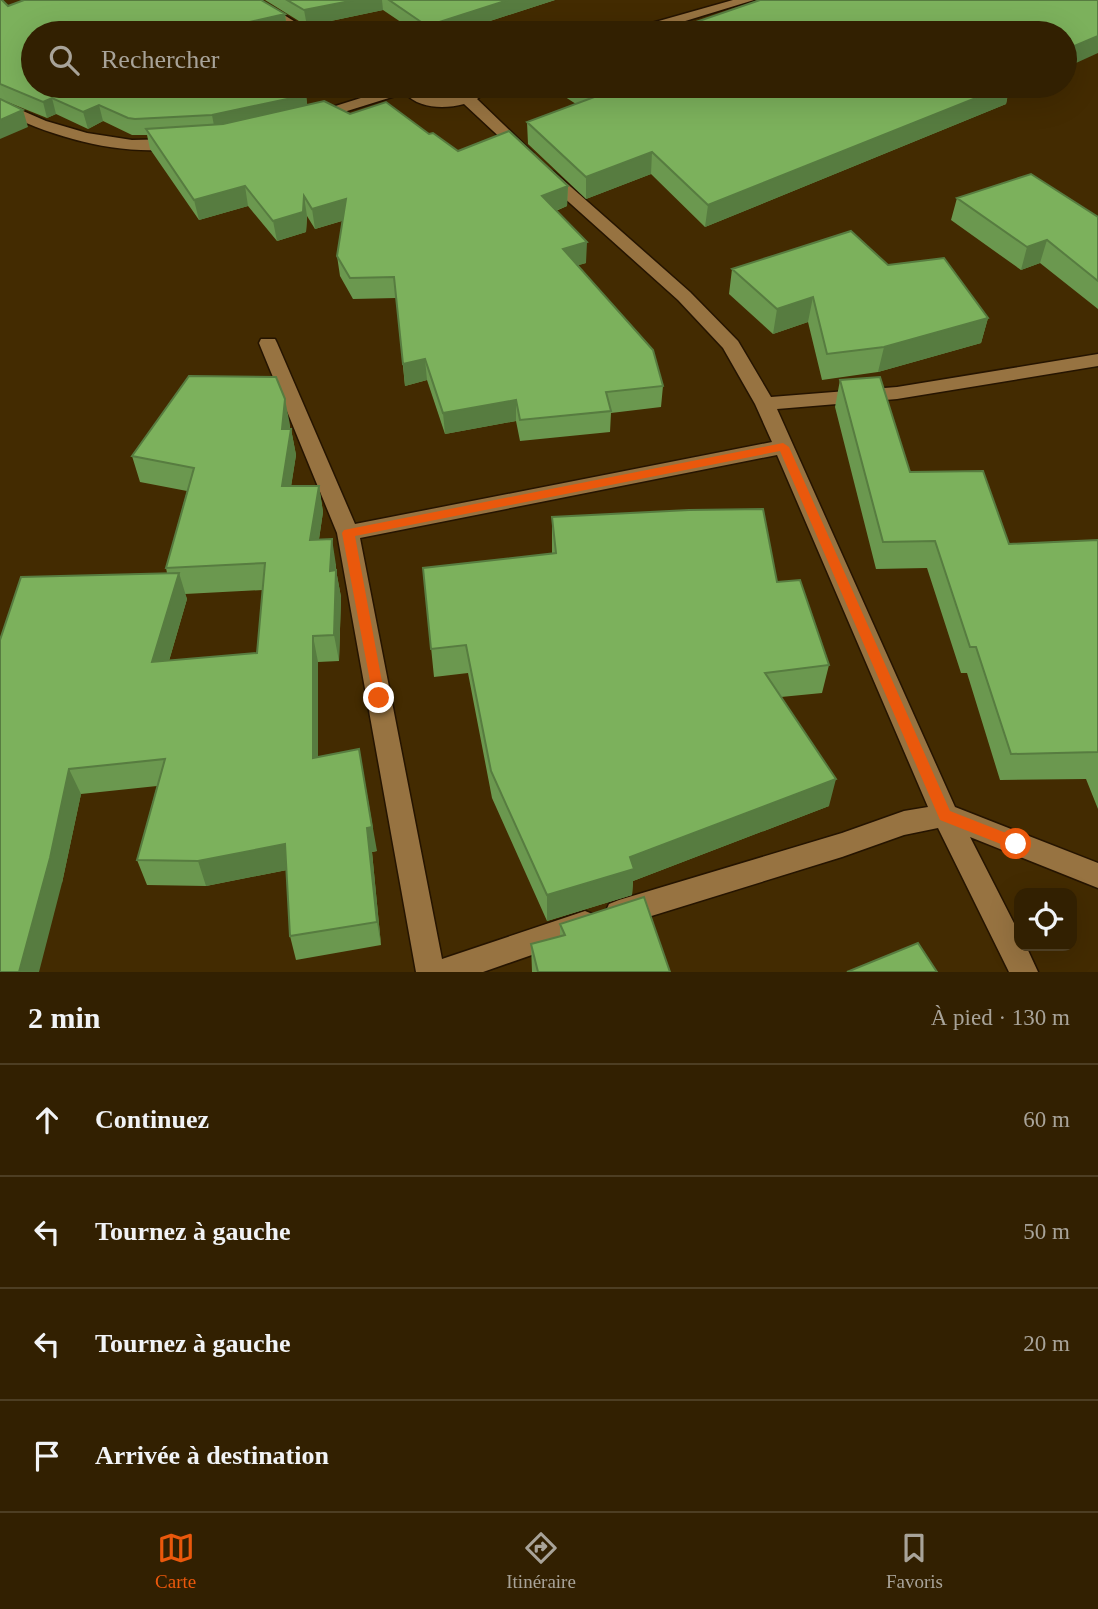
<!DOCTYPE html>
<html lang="fr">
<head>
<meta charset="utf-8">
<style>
  :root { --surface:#322001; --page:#3d2d10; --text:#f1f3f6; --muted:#a8a399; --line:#4d3e23; --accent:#ea580c }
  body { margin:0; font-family:"Times New Roman",serif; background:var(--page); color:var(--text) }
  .controls { position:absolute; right:21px; bottom:21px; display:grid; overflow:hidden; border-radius:14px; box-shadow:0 7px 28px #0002 }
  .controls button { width:63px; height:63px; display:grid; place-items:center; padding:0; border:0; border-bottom:2px solid var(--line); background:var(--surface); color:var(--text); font:35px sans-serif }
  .stop { position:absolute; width:21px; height:21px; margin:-16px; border:5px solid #ea580c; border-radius:50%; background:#fff }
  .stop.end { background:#ea580c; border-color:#fff; box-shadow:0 2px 7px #0008 }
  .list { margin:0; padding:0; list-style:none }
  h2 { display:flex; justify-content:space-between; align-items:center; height:91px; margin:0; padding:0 28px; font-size:30px }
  h2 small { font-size:23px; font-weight:400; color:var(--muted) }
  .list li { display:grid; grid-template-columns:46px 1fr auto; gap:21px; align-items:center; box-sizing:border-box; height:112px; padding:0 28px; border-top:2px solid var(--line) }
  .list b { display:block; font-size:26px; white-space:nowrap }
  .list em { font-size:23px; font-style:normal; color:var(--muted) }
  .icon { flex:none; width:38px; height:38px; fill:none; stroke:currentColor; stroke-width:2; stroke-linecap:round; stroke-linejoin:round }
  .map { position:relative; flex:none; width:1098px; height:972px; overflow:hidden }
  .search { position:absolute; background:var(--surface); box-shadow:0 7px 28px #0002; left:21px; right:21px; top:21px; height:77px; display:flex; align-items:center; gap:18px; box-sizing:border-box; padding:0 24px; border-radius:38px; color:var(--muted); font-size:26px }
  .sheet { height:539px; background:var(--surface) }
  nav { display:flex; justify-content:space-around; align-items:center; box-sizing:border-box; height:98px; border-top:2px solid var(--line); background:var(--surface); font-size:19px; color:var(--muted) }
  nav a { display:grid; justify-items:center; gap:4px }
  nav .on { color:var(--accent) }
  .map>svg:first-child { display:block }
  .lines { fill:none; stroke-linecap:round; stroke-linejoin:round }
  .minor-casing { stroke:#251400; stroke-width:3 }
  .minor { fill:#977341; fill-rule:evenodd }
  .wall { fill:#6b984f; fill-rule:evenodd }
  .shaded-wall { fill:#577c40 }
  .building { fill:#7cb15c; stroke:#577c40; stroke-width:2 }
  .route { fill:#ea580c }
</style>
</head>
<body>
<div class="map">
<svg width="1098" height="972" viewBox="0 0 1098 972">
  <rect width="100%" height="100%" fill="#432b01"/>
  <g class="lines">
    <g class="minor-casing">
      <path id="minor" d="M244 0H260L313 33H297Z
        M733 0H754L646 33H625L627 30Z
        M399 86C417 86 426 99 446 98 464 97 475 86 493 86L477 99 533 153 530 156H520L464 104C445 109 419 109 405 93L315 121 308 117 310 114Z
        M0 101 46 121 87 133 132 140 177 139 185 144C178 150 168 149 159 150 105 152 48 135 0 111Z
        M548 170 554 172 690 292 738 341 771 397 897 387 1098 354V366L897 399 777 409 955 807 1098 863V888L970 837 1019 933V946H1026L1038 972H1009L938 828 904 835 842 857 619 926 609 922 605 913 609 904 619 900 842 833 904 811 928 807 777 455 360 538 442 959 585 911 595 915 599 924 595 933 483 972H416L337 533 259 343 261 339H275L277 343 355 524 772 442 755 404 723 348 678 300 542 178 540 175 542 172Z"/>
    </g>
    <use href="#minor" class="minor"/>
  </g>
  <path class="wall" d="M0 0 8 6 285 14 287 30 33 33 306 95 307 105 429 134 458 151 568 186 567 206 556 211 586 263 578 265 663 386 661 407 611 413 610 432 520 441 516 421 445 434 427 380 405 386 396 298 353 299 340 276 337 256 342 221 315 229 307 216 306 232 277 241 248 206 199 220 150 149 147 135H132L103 121 88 129 56 114 47 118 0 99Z
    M265 0H555L453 33H417L383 10 307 26Z
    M557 86H1026L1008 94 1006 104 705 227 651 174 586 199 528 144 527 122 576 104 556 91Z
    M957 198 1098 217V309L1040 263 1021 270 951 220Z
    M888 265 988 318 981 343 878 372 822 380 808 322 773 334 729 294 732 269Z
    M840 380 910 472 1009 544 1098 540V809L1086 779 1000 780 967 673H961L927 568 876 569 835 407Z
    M290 425V429H291L296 455 291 486H319L323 512 319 539 336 565V570L341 597 339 661 318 662V757L377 851 372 852 381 945 296 960 290 936 287 870 206 886 147 885 137 860 157 786 81 794 62 883 21 577 167 573 166 568 187 491 140 482 132 456ZM263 590 257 653 169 661 187 599 185 594Z
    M552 517 777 582 829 665 822 693 781 697 829 806 633 881 632 895 547 921 492 798 468 673 434 677 423 568 552 554Z
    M560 924 670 972H532L531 944 560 937Z"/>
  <path class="shaded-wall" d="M355 0H382L383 10 307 26 304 10Z
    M508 0H555L453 33H428L427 26Z
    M285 14 287 30 272 33H238L236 25Z
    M1098 36V53L1065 68V50Z
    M998 86H1026L1008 94 1006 104 705 227 708 205Z
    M306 95 308 111 215 131 212 115Z
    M52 98 56 114 47 118 43 102Z
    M99 105 103 121 88 129 83 112Z
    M23 110 28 127 0 139V120Z
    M652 152 651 174 586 199V177Z
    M245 186 248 206 199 220 194 200Z
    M568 186 567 206 542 216V196Z
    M304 196 307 216 306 232 277 241 273 221Z
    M346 199 348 219 315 229 312 209Z
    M1047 240 1040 263 1021 270 1027 247Z
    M587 242 586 263 563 270V249Z
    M813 297 808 322 773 334 777 309Z
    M988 318 981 343 878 372 884 347Z
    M425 359 427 380 405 386 403 364Z
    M285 399 290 425 288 453 291 429 296 455 287 513 282 486V429Z
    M516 400V421L445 434 443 413Z
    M319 486 323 512 315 566 310 540Z
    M332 539 336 565 334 597 330 571Z
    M336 570 341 597 339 661 334 635Z
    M179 573 187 599 161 688 152 662Z
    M313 636 318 662V784L313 758Z
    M359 749 377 851 372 852 381 945 377 922Z
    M69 769 81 794 62 883 39 972H19Z
    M836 779 829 806 633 881 632 895 547 921V895L630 857Z
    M285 844 292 869 206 886 198 861Z"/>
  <path class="building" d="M0 0H2L8 6 24 0H261L285 14 236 25 253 33H33V86H288L306 95 212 115 135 119 128 118 99 105 83 112 52 98 43 102 0 84Z
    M287 0H355L304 10Z
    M389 0H508L427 26Z
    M760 0H1098V36L1065 50V33H664Z
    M581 86H1006L708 205 652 152 586 177 527 122 597 96Z
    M0 99 23 110 0 120Z
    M324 101 350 114 386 102 429 134 433 133 458 151 509 131 568 186 542 196 587 242 563 249 653 350 663 386 606 392 611 411 520 420 516 400 443 413 425 359 403 364 394 277 350 278 337 256 346 199 312 209 304 196 303 212 273 221 245 186 194 200 146 129 223 124Z
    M1031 174 1098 217V281L1047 240 1027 247 957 198Z
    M851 231 888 265 944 258 988 318 884 347 827 354 813 297 777 309 732 269Z
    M189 376 276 377 285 399 282 429H291L282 486H319L310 540 332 539 330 571 336 570 334 635 313 636V758L359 749 372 827 367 828 377 922 290 936 285 844 198 861 137 860 165 759 69 769 50 858 19 972H0V640L21 577 179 573 152 662 257 653 265 563 166 568 194 468 132 456Z
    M880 377 910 472 983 471 1009 544 1098 540V752L1011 754 976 647H970L935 541 883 542 840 380Z
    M763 509 777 582 800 580 829 665 765 673 836 779 630 857 634 869 547 895 491 771 466 645 431 649 423 568 556 553 552 517 689 510Z
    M644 897 670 972H538L531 944 565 935 560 924Z
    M918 943 937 972H847Z"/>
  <path class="route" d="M783 443 789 447 950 811 1021 839 1023 844 1021 848 1016 850 940 820 780 451 355 536 385 698 383 702H374L342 533 344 530Z"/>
</svg>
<div class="controls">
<button><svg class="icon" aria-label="locate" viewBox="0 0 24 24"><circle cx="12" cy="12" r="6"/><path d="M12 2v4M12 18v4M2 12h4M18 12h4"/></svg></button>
</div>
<div class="stop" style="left:1016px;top:844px"></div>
<div class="stop end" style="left:379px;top:698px"></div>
<div class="search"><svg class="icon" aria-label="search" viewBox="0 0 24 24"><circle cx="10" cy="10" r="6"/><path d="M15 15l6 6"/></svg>Rechercher</div>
</div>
<section class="sheet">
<h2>2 min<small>À pied · 130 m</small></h2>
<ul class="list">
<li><svg class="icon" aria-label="ahead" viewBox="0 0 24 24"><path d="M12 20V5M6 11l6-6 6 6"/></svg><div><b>Continuez</b></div><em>60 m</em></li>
<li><svg class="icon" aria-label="left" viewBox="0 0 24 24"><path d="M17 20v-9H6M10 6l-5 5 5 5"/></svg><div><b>Tournez à gauche</b></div><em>50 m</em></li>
<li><svg class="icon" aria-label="left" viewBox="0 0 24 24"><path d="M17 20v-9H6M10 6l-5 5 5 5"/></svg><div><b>Tournez à gauche</b></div><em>20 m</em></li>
<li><svg class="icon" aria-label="arrive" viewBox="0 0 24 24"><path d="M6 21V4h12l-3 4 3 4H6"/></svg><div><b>Arrivée à destination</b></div></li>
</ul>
</section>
<nav>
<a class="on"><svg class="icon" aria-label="map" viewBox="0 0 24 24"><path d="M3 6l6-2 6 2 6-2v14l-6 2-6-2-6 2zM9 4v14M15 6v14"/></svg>Carte</a>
<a><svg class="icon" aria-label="directions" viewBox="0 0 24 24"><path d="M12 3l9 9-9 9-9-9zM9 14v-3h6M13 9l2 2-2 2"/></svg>Itinéraire</a>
<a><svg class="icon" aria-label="saved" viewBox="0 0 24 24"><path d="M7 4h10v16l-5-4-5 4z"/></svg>Favoris</a>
</nav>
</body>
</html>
